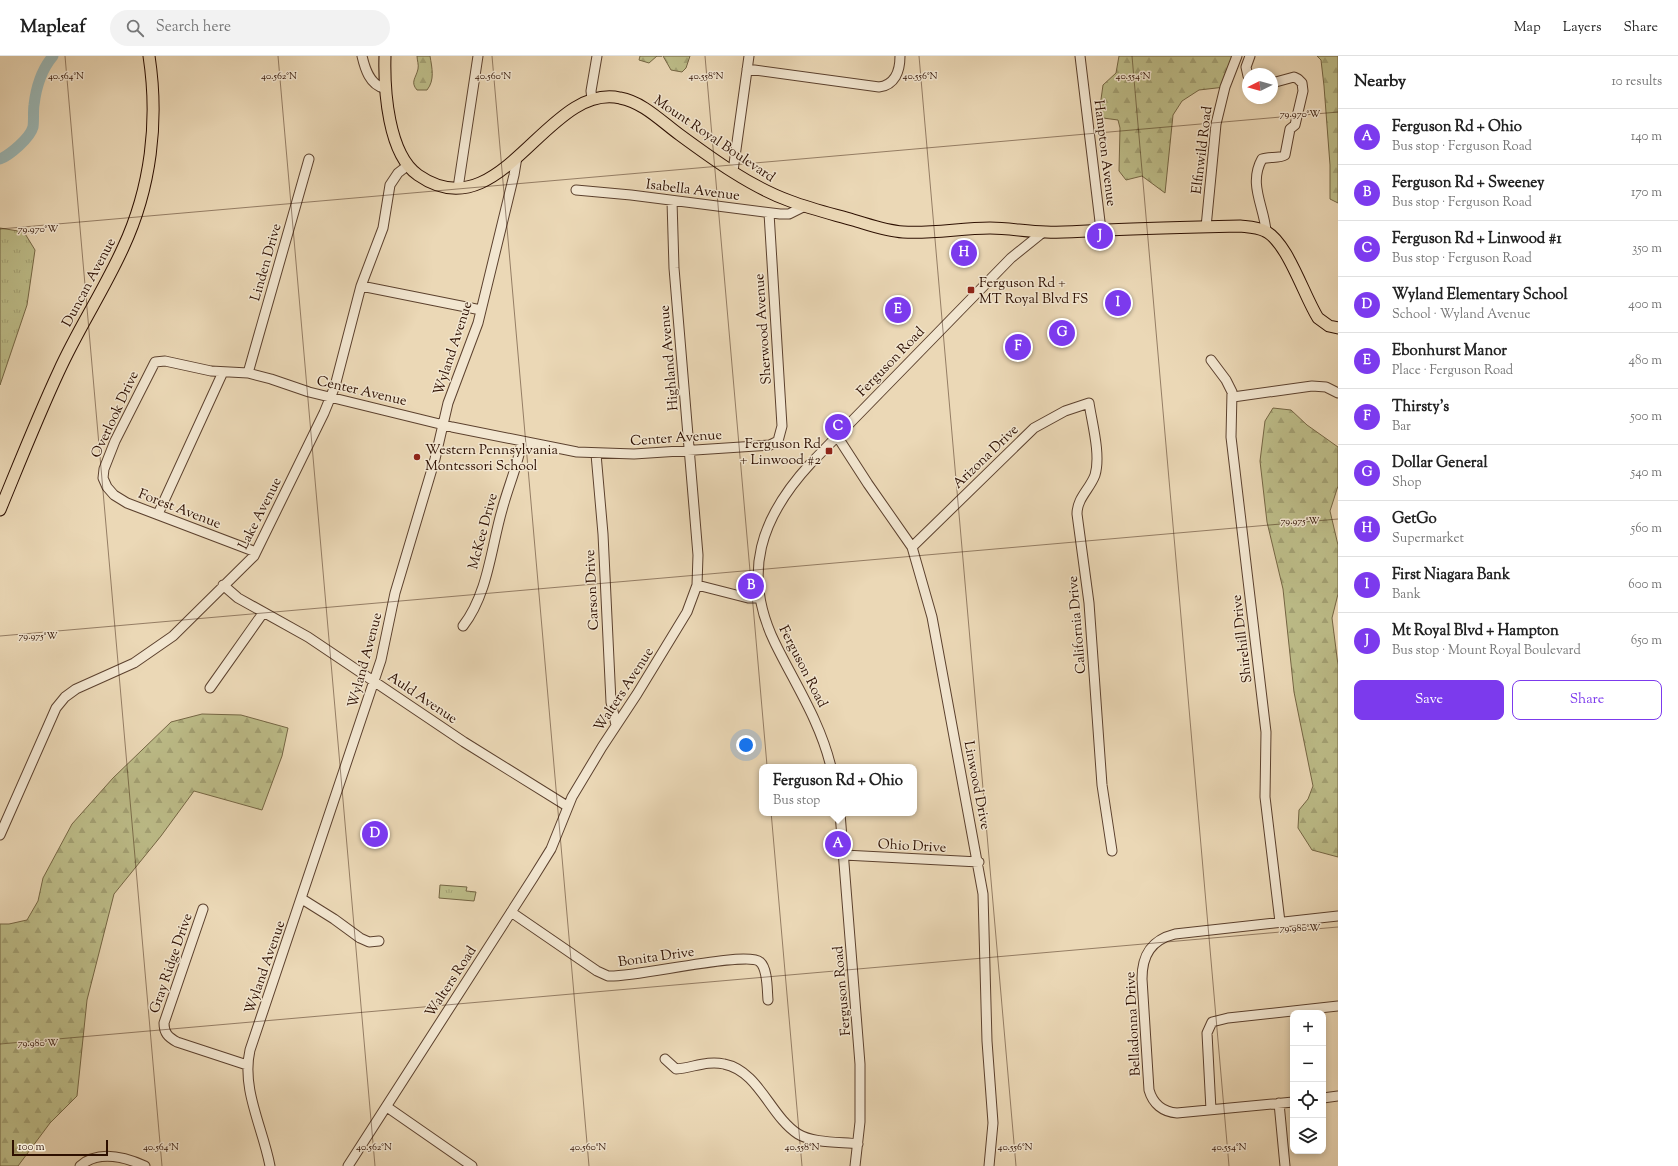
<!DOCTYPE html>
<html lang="en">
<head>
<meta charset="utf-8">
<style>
  :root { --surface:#fff; --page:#f2f2f2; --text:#222; --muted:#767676; --line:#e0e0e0; --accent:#7c3aed }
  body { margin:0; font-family:"Sorts Mill Goudy",serif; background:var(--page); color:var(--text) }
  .controls { position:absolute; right:12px; bottom:12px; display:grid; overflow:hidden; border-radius:8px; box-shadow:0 2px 6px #0003 }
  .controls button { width:36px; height:36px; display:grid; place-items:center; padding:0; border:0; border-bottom:1px solid var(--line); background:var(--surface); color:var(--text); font:20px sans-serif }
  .compass { position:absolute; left:1242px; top:12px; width:36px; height:36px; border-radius:50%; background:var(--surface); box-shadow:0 2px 6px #0003; rotate:265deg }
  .scale { position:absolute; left:12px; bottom:10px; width:96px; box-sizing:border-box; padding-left:4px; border:2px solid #2d0f00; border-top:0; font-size:11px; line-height:14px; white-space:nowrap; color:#2d0f00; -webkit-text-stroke:3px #f2e6d0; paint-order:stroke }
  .you { position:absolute; left:746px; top:689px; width:14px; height:14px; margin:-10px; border:3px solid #fff; border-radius:50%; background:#1a73e8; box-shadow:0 0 0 6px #1a73e833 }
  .badge { display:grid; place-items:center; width:26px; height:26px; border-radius:50%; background:var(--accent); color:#fff; font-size:13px; font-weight:700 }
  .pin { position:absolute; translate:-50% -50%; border:2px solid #fff; box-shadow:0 1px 4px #0006 }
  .popup { position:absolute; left:759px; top:708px; width:158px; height:52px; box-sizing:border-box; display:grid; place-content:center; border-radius:8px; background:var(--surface); filter:drop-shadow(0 1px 3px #0005); font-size:13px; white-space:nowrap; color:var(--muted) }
  .popup b { font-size:15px; color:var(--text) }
  .popup::after { content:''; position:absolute; left:50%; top:100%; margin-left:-8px; border:8px solid transparent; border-top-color:var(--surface) }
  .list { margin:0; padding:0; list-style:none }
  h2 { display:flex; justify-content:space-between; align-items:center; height:52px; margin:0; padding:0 16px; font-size:17px }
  h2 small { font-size:13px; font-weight:400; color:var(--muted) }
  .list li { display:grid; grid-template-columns:26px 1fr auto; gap:12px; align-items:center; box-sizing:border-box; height:56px; padding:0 16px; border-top:1px solid var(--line) }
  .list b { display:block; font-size:15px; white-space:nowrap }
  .list p { margin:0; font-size:13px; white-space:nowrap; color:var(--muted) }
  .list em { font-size:13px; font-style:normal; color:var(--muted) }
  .actions { display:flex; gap:8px; padding:12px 16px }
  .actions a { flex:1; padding:9px 0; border:1px solid var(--accent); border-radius:8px; text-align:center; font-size:14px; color:var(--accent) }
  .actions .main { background:var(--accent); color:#fff }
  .icon { flex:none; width:22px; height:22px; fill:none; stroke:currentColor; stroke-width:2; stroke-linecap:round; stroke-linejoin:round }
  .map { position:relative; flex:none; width:1338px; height:1110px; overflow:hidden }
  header { display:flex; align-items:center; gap:24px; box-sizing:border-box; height:56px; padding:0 20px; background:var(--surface); border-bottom:1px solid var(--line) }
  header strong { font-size:19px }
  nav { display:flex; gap:22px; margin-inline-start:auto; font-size:14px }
  .search { width:280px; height:36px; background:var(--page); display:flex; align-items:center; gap:10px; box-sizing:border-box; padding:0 14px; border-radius:22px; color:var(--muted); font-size:15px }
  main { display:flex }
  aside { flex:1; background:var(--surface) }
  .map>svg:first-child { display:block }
  .grass { fill:url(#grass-tufts); stroke:#756644 }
  .forest { fill:url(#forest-firs); stroke:#756644 }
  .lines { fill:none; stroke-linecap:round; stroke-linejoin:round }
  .river { stroke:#9bb8b7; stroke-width:11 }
  .minor-casing { stroke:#5c412e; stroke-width:11 }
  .major-casing { stroke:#2d0f00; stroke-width:13 }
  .minor { stroke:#f2e6d0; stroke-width:9 }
  .major { stroke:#ebd8b6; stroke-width:11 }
  .ticks { fill:none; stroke:#2d0f00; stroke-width:1; stroke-opacity:0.45 }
  .poi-dot { fill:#8f2418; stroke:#f2e6d0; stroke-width:1.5 }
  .labels { text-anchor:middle; stroke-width:3; stroke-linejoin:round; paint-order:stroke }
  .street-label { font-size:14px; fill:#2d0f00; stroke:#f2e6d0 }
  .poi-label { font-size:14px; fill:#2d0f00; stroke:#f2e6d0; text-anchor:start }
  .ticks-label { font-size:10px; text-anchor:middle; fill:#2d0f00; stroke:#f2e6d0; stroke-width:3; stroke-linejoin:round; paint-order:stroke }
</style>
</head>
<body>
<header>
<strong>Mapleaf</strong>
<div class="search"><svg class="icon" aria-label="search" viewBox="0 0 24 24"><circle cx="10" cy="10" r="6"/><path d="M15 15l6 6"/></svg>Search here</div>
<nav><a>Map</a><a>Layers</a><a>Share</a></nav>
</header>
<main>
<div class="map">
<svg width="1338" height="1110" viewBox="0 0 1338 1110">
  <defs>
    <pattern id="grass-tufts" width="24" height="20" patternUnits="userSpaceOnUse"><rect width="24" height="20" fill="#bdbd89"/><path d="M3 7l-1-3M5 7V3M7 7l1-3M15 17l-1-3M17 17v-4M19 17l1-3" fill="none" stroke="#a3a174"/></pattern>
    <pattern id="forest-firs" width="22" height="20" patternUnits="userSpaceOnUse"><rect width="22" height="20" fill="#bdbd89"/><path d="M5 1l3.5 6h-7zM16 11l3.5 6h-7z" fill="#a3a174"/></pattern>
  </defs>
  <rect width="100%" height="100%" fill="#ebd8b6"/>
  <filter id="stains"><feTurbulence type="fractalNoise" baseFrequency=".005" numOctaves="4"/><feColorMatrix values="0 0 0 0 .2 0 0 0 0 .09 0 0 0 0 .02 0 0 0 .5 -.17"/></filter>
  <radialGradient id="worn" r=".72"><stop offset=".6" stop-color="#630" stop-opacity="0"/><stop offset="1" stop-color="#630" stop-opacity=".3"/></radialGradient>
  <path class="grass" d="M0 172 24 176 35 194 27 249 0 329Z
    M440 829 467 831 466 835 476 836 474 845 439 842Z"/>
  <path class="forest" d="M417 0H430C432 12 435 24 427 34H417C410 26 416 22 418 13 419 9 417 4 417 0Z
    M640 0H662H657L649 7 639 4Z
    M663 0H690L686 12 682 16 671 14Z
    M1119 0H1237L1225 31 1199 34 1182 45 1173 59 1165 137 1142 120 1126 124 1119 115 1120 72 1118 64 1103 62 1099 58 1103 29 1116 17Z
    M1317 0H1338V147L1330 143V109L1324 30 1321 4Z
    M1273 352 1291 354 1307 369 1338 391V430L1330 455 1338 489V538L1332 562 1338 609V801L1312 794 1298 772 1299 754 1308 743 1313 730 1294 636 1283 533 1267 466 1260 405 1265 365Z
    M202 658 241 659 288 672 282 700 262 754 194 735 161 780 114 838 87 944 77 1040 50 1067 18 1110H0V868H9L27 864 38 845 43 822 72 768 113 722 171 666Z"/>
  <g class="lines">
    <path class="river" d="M0 103C10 99 30 82 33 71 34 64 33 56 34 49 36 32 42 13 53 0"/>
    <g class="minor-casing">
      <path id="minor" d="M362 0C365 13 370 29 384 32
        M1080 0 1101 174
        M747 13 879 31C895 29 900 15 900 0
        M1248 20 1246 11 1250 0
        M592 43 591 35 597 0
        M733 115 749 0
        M458 132 478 0
        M576 134 631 139 780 158H789L805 150
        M1206 171 1216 68 1225 31 1237 0
        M1266 175C1264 150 1248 128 1262 103 1269 100 1279 103 1285 99L1290 73 1295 69 1303 35 1302 27 1298 23 1294 21 1272 27
        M361 230 481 254
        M1211 304 1226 324 1232 336 1231 381 1266 676 1265 741 1280 866
        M248 317 309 103
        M1233 341 1312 330 1326 331 1338 337
        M837 380 868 428 912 491 932 561 983 838 987 985 993 1067 989 1110
        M596 398 603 478 611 646 616 669
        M158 458 223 316
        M912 491 1034 372 1065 355 1089 347C1092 367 1101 399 1095 419 1090 433 1077 442 1077 458L1089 547 1102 729 1112 795
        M256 496 127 447 114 439 107 431 103 422 104 413 115 385 155 306 165 305 211 315 248 317 271 323 309 336 452 371 577 396 634 398 770 389 778 385 782 370 769 157
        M223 529 238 542 308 581 464 686 567 750
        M697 529 748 542H760
        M463 570C488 538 491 492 502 454 508 431 518 409 522 385
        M210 632 263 557
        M831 711C820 665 795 628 775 587 741 517 761 461 811 407L1011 202 1042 177
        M840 757 860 1008V1066L855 1110
        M0 779 56 652 65 641 76 633 134 607 173 580 254 500 324 357 335 330 361 230 383 172 390 129 398 117 407 110
        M844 799 979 806
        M302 843 334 863 360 882 369 886 379 885
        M203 853 164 967C164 977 168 981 177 986L247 1009
        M511 856 597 915 608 920C634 922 747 894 760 906 768 913 767 934 768 944
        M665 1003 676 1013C692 1012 707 1004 724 1008 759 1015 770 1060 798 1078 812 1087 841 1086 858 1088
        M1323 1042 1338 1040
        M1293 1046 1177 1057C1163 1056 1153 1048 1149 1034L1142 923C1142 899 1151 884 1175 878L1338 860
        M1279 1047 1285 1110
        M387 1051 472 1110
        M1211 1054 1207 977 1212 966 1228 962 1338 950
        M80 1110C98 1094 125 1101 145 1110
        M270 1110C263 1072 241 1033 250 994L381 604 395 537 435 403 448 347 478 267 514 119 517 101
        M348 1110 533 822 551 793 572 741 602 691 637 638 687 556 697 529 698 499 674 212 672 145"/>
    </g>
    <g class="major-casing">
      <path id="major" d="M385 0C384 34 388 98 418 119 501 177 547 26 620 42 643 46 662 66 680 79 714 104 751 131 790 145 811 153 832 158 853 164 870 169 886 175 903 176 932 178 961 172 990 172 1009 172 1028 176 1046 176 1067 177 1087 175 1107 174 1152 172 1196 171 1240 170 1249 171 1257 171 1265 175 1287 185 1304 240 1318 262L1329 270 1338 272
        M0 454C19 408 38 360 59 315 78 273 104 234 123 192 151 132 159 65 149 0"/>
    </g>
    <use href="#minor" class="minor"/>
    <use href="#major" class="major"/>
  </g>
  <path class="ticks" d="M65 0 162 1110M278 0 375 1110M492 0 589 1110M705 0 802 1110M919 0 1016 1110M1132 0 1229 1110M0 173 1338 56M0 580 1338 463M0 988 1338 871"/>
  <g class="poi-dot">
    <rect x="967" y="230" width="8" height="8" rx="2"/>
    <rect x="825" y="391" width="8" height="8" rx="2"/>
    <circle cx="417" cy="401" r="4"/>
  </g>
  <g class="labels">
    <g class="street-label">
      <text transform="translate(715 82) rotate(34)" y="5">Mount Royal Boulevard</text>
      <text transform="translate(1201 94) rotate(-83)" y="5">Elfinwild Road</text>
      <text transform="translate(1106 97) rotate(83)" y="5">Hampton Avenue</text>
      <text transform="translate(693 133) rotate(7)" y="5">Isabella Avenue</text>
      <text transform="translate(265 206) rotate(-74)" y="5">Linden Drive</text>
      <text transform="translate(88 226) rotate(-62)" y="5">Duncan Avenue</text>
      <text transform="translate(762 273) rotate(-94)" y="5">Sherwood Avenue</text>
      <text transform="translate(452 292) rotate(-72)" y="5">Wyland Avenue</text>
      <text transform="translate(668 302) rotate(-95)" y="5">Highland Avenue</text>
      <text transform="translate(890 305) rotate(-46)" y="5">Ferguson Road</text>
      <text transform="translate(362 334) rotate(13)" y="5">Center Avenue</text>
      <text transform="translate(114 358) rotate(-65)" y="5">Overlook Drive</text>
      <text transform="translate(676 381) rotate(-4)" y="5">Center Avenue</text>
      <text transform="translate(985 400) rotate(-44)" y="5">Arizona Drive</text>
      <text transform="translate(180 452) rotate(21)" y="5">Forest Avenue</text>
      <text transform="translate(259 457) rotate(-63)" y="5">Lake Avenue</text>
      <text transform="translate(482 475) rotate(-75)" y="5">McKee Drive</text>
      <text transform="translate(591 534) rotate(-93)" y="5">Carson Drive</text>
      <text transform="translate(1076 569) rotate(-95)" y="5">California Drive</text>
      <text transform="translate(1241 583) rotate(-97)" y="5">Shirehill Drive</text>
      <text transform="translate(364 604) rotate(-75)" y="5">Wyland Avenue</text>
      <text transform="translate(804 610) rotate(63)" y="5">Ferguson Road</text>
      <text transform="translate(623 633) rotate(-57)" y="5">Walters Avenue</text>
      <text transform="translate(423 641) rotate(34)" y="5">Auld Avenue</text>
      <text transform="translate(978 729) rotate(79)" y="5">Linwood Drive</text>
      <text transform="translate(912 789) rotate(3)" y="5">Ohio Drive</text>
      <text transform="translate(656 900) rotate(-8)" y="5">Bonita Drive</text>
      <text transform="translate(170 907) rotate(-71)" y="5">Gray Ridge Drive</text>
      <text transform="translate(264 911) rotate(-71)" y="5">Wyland Avenue</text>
      <text transform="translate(450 925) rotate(-57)" y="5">Walters Road</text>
      <text transform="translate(841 935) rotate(-95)" y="5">Ferguson Road</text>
      <text transform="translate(1132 968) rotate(-93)" y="5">Belladonna Drive</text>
    </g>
    <g class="poi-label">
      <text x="979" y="231">Ferguson Rd +<tspan x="979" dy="16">MT Royal Blvd FS</tspan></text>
      <text x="821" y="392" text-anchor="end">Ferguson Rd<tspan x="821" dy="16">+ Linwood #2</tspan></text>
      <text x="425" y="398">Western Pennsylvania<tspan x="425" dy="16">Montessori School</tspan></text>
    </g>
  </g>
  <g class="ticks-label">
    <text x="66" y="23">40.564°N</text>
    <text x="279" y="23">40.562°N</text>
    <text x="493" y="23">40.560°N</text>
    <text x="706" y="23">40.558°N</text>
    <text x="920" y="23">40.556°N</text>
    <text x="1133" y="23">40.554°N</text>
    <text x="1300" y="61">79.970°W</text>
    <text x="38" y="176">79.970°W</text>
    <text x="1300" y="468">79.975°W</text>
    <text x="38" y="583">79.975°W</text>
    <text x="1300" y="875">79.980°W</text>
    <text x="38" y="990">79.980°W</text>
    <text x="161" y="1094">40.564°N</text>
    <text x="374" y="1094">40.562°N</text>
    <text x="588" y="1094">40.560°N</text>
    <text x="802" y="1094">40.558°N</text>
    <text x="1015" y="1094">40.556°N</text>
    <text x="1229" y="1094">40.554°N</text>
  </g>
  <rect width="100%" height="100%" filter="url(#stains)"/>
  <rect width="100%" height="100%" fill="url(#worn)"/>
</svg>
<div class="controls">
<button>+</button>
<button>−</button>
<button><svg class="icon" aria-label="locate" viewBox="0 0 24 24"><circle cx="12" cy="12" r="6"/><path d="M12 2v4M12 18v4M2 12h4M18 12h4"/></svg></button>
<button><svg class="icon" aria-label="layers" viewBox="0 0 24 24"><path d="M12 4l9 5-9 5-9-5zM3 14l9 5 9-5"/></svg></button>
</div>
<svg class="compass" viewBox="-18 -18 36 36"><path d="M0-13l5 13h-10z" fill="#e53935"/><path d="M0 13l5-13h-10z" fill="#767676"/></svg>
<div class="scale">100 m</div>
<div class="you"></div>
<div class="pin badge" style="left:838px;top:788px">A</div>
<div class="popup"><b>Ferguson Rd + Ohio</b>Bus stop</div>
<div class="pin badge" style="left:751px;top:530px">B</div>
<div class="pin badge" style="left:838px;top:371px">C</div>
<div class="pin badge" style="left:375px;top:778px">D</div>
<div class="pin badge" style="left:898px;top:254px">E</div>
<div class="pin badge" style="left:1018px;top:291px">F</div>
<div class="pin badge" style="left:1062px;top:277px">G</div>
<div class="pin badge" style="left:964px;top:197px">H</div>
<div class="pin badge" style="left:1118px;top:247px">I</div>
<div class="pin badge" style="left:1100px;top:180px">J</div>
</div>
<aside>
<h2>Nearby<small>10 results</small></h2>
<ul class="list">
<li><span class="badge">A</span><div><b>Ferguson Rd + Ohio</b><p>Bus stop · Ferguson Road</p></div><em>140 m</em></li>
<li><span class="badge">B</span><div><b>Ferguson Rd + Sweeney</b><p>Bus stop · Ferguson Road</p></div><em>170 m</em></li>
<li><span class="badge">C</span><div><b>Ferguson Rd + Linwood #1</b><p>Bus stop · Ferguson Road</p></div><em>350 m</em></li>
<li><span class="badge">D</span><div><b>Wyland Elementary School</b><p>School · Wyland Avenue</p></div><em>400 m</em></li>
<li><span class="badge">E</span><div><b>Ebonhurst Manor</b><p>Place · Ferguson Road</p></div><em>480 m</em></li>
<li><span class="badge">F</span><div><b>Thirsty's</b><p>Bar</p></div><em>500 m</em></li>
<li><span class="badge">G</span><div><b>Dollar General</b><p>Shop</p></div><em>540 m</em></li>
<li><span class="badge">H</span><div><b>GetGo</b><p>Supermarket</p></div><em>560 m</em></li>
<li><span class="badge">I</span><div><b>First Niagara Bank</b><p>Bank</p></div><em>600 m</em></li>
<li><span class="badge">J</span><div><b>Mt Royal Blvd + Hampton</b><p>Bus stop · Mount Royal Boulevard</p></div><em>650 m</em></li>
</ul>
<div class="actions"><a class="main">Save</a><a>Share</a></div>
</aside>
</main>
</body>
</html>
